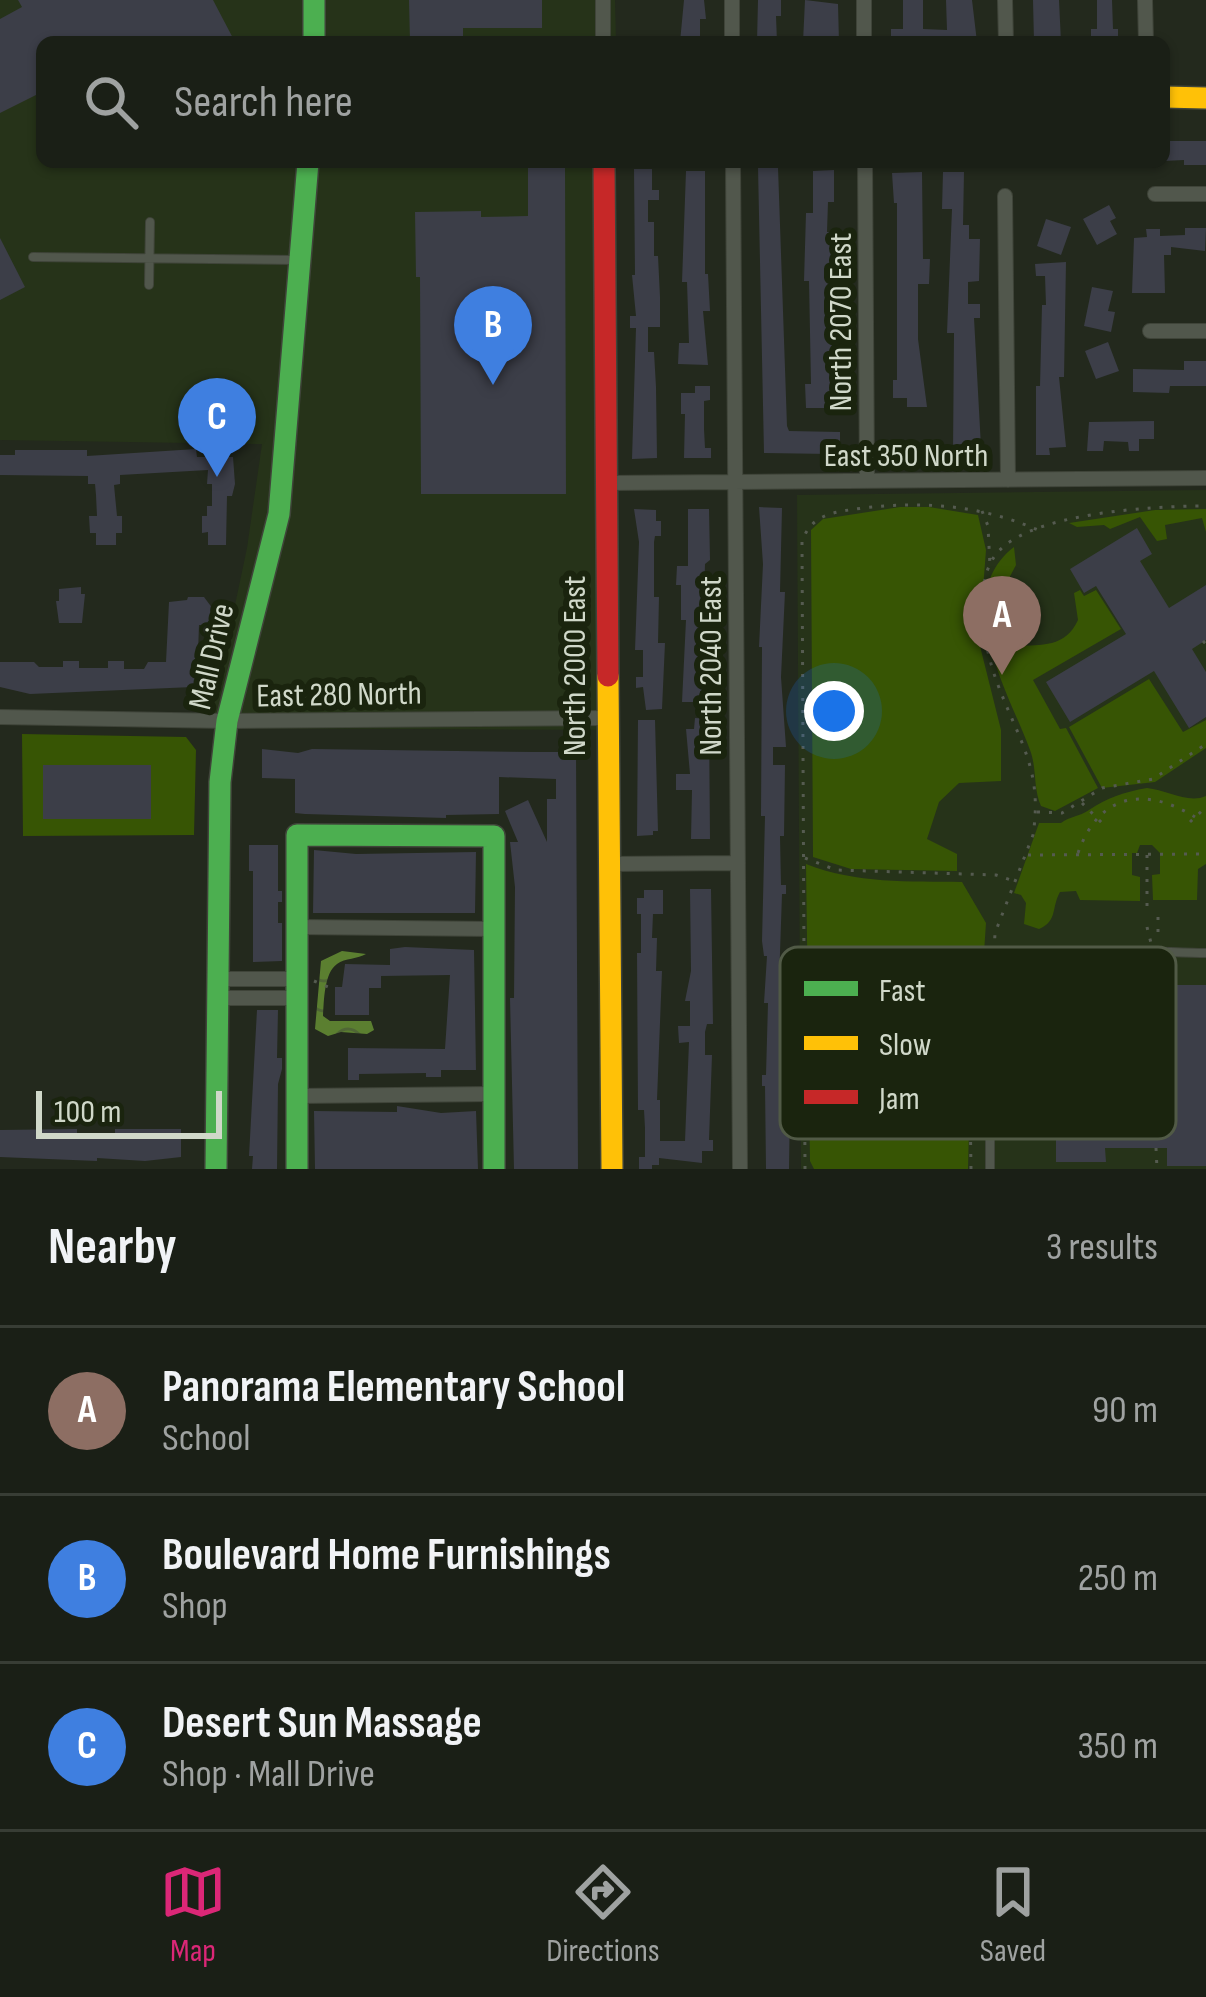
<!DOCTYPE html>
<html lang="en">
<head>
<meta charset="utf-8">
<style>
  :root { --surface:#1a1f16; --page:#272c23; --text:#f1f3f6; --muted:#9fa2a1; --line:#383d35; --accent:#db2777 }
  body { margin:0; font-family:"Sofia Sans Condensed",sans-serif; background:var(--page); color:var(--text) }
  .scale { position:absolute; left:36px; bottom:30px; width:186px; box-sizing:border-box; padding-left:12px; border:6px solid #d0d8c9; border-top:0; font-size:33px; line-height:42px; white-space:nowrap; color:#d0d8c9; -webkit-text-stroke:9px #1a240e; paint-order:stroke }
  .you { position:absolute; left:834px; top:711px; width:42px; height:42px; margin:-30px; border:9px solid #fff; border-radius:50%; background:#1a73e8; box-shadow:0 0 0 18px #1a73e833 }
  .badge { display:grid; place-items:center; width:78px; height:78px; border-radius:50%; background:var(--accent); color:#fff; font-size:39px; font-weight:700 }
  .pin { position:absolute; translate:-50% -99px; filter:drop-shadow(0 3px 6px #0008) }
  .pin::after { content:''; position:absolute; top:63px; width:42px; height:36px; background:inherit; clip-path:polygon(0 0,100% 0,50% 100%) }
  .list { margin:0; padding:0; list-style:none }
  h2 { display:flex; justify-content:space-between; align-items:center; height:156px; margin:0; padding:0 48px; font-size:51px }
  h2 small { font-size:39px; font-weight:400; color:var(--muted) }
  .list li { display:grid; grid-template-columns:78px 1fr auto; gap:36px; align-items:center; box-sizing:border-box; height:168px; padding:0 48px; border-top:3px solid var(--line) }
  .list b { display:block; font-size:45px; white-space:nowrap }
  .list p { margin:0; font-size:39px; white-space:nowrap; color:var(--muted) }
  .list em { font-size:39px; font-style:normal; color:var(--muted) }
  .icon { flex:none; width:66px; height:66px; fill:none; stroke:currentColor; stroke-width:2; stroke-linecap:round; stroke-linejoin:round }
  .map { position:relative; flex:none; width:1206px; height:1169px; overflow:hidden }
  .search { position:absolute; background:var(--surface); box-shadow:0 3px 9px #0004; left:36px; right:36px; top:36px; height:132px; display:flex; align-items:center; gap:30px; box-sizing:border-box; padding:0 42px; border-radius:18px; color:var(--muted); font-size:45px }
  .sheet { height:660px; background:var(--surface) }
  nav { display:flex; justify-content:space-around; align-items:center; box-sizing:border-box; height:168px; border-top:3px solid var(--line); background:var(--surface); font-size:33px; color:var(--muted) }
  nav a { display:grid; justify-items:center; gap:6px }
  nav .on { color:var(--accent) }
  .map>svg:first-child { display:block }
  .built { fill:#263319 }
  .green { fill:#375504; fill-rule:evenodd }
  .water { fill:url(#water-waves) }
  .building { fill:#3c3e48 }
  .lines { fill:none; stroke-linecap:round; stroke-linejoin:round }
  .lane-casing { stroke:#3f4439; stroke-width:10 }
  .street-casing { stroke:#3f4439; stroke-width:16 }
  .fast-casing { stroke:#3f4439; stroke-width:24 }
  .slow-casing { stroke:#3f4439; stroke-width:24 }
  .jam-casing { stroke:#3f4439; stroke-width:24 }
  .path { stroke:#555b50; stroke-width:3; stroke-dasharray:3 9; stroke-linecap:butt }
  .lane { stroke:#51574c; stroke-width:8 }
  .street { stroke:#51574c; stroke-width:14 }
  .fast { stroke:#4caf50; stroke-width:21 }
  .slow { stroke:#ffc107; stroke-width:21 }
  .jam { stroke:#c62828; stroke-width:21 }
  .labels { text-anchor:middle; stroke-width:12; stroke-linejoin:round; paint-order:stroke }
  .street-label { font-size:33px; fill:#d0d8c9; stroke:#1a240e }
  .key { fill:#1a240e; stroke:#515a46; stroke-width:3 }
  .key-label { font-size:33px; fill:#d0d8c9 }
</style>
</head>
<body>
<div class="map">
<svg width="1206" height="1169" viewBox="0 0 1206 1169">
  <defs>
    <pattern id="water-waves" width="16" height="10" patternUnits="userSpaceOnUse" patternTransform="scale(3)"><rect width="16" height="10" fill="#5b7f30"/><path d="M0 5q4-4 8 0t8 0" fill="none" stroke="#4f6635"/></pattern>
  </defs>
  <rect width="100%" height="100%" fill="#23291d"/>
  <path class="built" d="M0 0H615L616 42H42V162H616L617 730 209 728 247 548 262 444 0 440Z
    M1206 490V1169H801L797 495Z"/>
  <path class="green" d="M900 507H929L978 515 986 550 979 642 1001 730V781L959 783 939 802 927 839 957 854V871L851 869 813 857 811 530 823 519Z
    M1206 509V532L1202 518 1165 525 1167 539 1157 541 1140 517 1110 529 1104 525 1077 527 1069 523 1155 510Z
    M1014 547 1016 565 1005 586 1006 646C1035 644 1064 651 1078 620L1074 593 1080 590 1084 596 1096 590 1121 629 1033 680 1060 729 1066 728 1098 788 1055 811 1041 806C1033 788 1037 768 1030 750 1009 693 950 596 1014 547Z
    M1149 679 1183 732 1206 720V748L1155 782 1102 788 1069 727Z
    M22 734 186 737 196 750 194 835 23 836ZM151 765 150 819H44Z
    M1147 788C1167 790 1188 804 1206 796V864L1198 869 1197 900H1153L1152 875 1160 874V853L1152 845H1140L1137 853H1132V875L1140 877V901L1080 900 1076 891 1060 892C1051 908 1058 921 1039 929L1024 924 1026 903 1021 895 1014 893 1039 823H1061C1070 816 1079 817 1089 810 1107 798 1124 792 1147 788Z
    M806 864C856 884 909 881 962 882L986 923 980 1011 971 1043 968 1169H814L810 1161Z"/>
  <path class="water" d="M342 951 366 954C358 959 345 958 337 964 324 973 324 1001 323 1016L330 1021H371L374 1030 367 1034 341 1032 328 1036 315 1029 321 961Z"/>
  <path class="building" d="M18 0H213L235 42H42V92L0 113V19L22 7Z
    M409 0H542V28H463V42H410Z
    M684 0H704L706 19H700V42H680Z
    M758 0H781V16H776L777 42H757Z
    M805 0 838 4 839 42H803Z
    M903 0H923V29L947 30 946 0H972L977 42 891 41V29H903Z
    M1033 0H1059L1061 42H1034Z
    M1097 0H1112L1113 29H1118V42H1091V29H1097Z
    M1164 141H1206V165H1184V160L1164 161Z
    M528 162H565L566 494H421L420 277H416L415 212 481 211V217L528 216Z
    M758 167H778L787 426 789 431 840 432V445H831V454L764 453Z
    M634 169H652V190H659V200H648V222H654V256H658L660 297V327H648V352H654L656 387 657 458 632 459 636 328H630V316H636L632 275H635Z
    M834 170V202H828L827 232H838V272H833V297H837L836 343H840V354H834L835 383H840V396H833L834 408H806L805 384H811L809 281H804L806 213H813V171Z
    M686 171H705V274H708L710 311H703L708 365 678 364 679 343H689L687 282H682Z
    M922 172 923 259H930L929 284H918V339L927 407H907V398H893V380H897V203H894L892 173Z
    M943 172H964L963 225H969V239H980L979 281 968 282V304H980V318H974L981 447H969V453H953L954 333H947L952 209H942Z
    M1109 205 1116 218 1110 221 1117 234 1097 245 1083 219Z
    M1046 219 1071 227 1061 255 1037 246Z
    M1185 228H1206L1205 251 1171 247V255H1164L1165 293H1132L1134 238 1147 237 1146 229H1160V236L1185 235Z
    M0 238 25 287 0 300Z
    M1066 262 1064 377H1059L1066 447 1049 448 1050 455H1036V386H1040L1042 305H1046L1045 276H1036L1035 264Z
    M1092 287 1113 291 1108 311 1115 312 1111 332 1084 326Z
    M1108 342 1119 371 1096 379 1085 351Z
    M1184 361H1206V386H1170L1169 393 1133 392V369L1184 370Z
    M695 386H710V400L704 401V429L705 448H711V458H684L685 414H681V393H695Z
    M1154 421V439H1139V451H1129L1128 442 1104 441 1103 451H1087L1089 422Z
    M196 449 197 457H233L235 484 232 496H227L226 545H208V532L202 533V516H207V506H212V484H207L208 470 120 475V484L114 485 117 516H122V533H116V545H96V533H90L89 516H97L96 495 95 484H88V476L0 475V455H15V450H87V456Z
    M759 507 782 508 780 592H785L781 677 786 747H773V765H785L784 836H780L781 885H786V894H782L779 982H785L782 1098 790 1099 789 1169H766L765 1086H762V1075H766L768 1003H764L767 956H764L762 941 765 816H761L762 647H759L763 564Z
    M634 509 656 510V521H661V536H655L654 542V597H659L658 643H665L662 709 646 710 643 687 636 688V677H643V650H635L639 542Z
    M688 509H709L710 560 705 564 704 594H710L707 636H711V648H703L702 677H710V691H700V702H682L686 620H681V585H676L677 566H688Z
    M1137 528 1152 554 1140 561 1169 608 1206 585V640L1192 649 1206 672V717L1189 728 1154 671 1070 722 1046 682 1126 634 1096 586 1084 593 1070 569Z
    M81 587V594H85L82 623H59L56 601H59V589Z
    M188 597H204L213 609 211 625H199L197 682 193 687 30 694 0 687V662H34L39 667H63V661H79V668H108V661H124V669H144L148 662H166L169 602 187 600Z
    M695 718 709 719 710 839H691L692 790H676V774H690L686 729H694Z
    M638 720H655L658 831H653V835L637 836Z
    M566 748H576L578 1169H514L510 998H514L515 887 510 842H518L505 811 528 800 547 842V799H556V779L499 777V814L446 815V818L305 814 295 813V779L262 778V749L298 753 312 749 535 752H566Z
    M43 765H151V819H43Z
    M249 845H278V891H282V902H278V923H282V961L253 962V871H249Z
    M314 850 356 854 476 852 475 913H313Z
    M690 889H711L713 1024H707L705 1032V1055H712L709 1140H713V1151H702V1163L659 1158V1165H652V1169H639V1157H645V1128L644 1110H638L637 953H641V914H637V898H644V890H663V914H653L652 938H657L656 971H662L657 1100H660V1141H685L689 1042 679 1043 678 1026H690V1001H685L691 971Z
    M405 947 474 950 476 1070H441V1077H426V1073L359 1074V1080H348V1048L445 1049 450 975 381 976V988H369V1015H335V987H342L345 964 390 965V949Z
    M1171 985H1206V1166H1167V1148H1105L1106 1162H1056V1140H1030V1115L1006 1116 1005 1040 1030 1039V988L1099 987V1013L1150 1012V996H1171Z
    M257 1010H278L277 1058H282V1069L278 1084 277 1169H252L253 1156H249Z
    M397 1106 441 1113 476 1111 478 1169H315L314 1111 397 1112Z
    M77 1129V1133H115V1129H181V1157L145 1161 97 1158V1161L0 1157V1130Z"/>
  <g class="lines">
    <g class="lane-casing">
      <path id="lane" d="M33 257 295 260
        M149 285 150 222
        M990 1169V1035L1001 1029 1020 1030 1021 983C1067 939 1148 953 1206 953"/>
    </g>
    <g class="street-casing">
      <path id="street" d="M603 0V42
        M732 0V42
        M864 0V42
        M1005 0 1006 42
        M1145 0 1146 42
        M733 162 740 1169
        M865 162 867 481
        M1155 194H1206
        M1005 196 1008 480
        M1150 331H1206
        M606 483 1206 478
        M0 717 227 721 607 718
        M607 864 738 863
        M297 927 494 929
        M217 979H297
        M217 998H297
        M296 1096 493 1094"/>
    </g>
    <g class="fast-casing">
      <path id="fast" d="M314 0V42
        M216 1169 220 782 227 721 279 514 308 162
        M297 1169V835L494 836V1169"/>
    </g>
    <g class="slow-casing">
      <path id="slow" d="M1164 97 1206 98
        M608 676 612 1169"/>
    </g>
    <g class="jam-casing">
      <path id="jam" d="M604 162 608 676"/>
    </g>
    <path class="path" d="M982 511 988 526 990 566
      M1203 641 1206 644
      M1082 803 1102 823
      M1037 812 1062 813 1102 788 1153 779 1206 744
      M1190 822 1206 807
      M1078 853C1099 793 1145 786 1195 817
      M1028 855 1206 854
      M1147 855V912
      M805 858 836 870 996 875 1014 881
      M1158 917V940
      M1147 927 1151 943
      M1136 973V1012
      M314 981 335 990
      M972 1097H975V1131L979 1102
      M1156 1148 1157 1169
      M805 1169 802 542C811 513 836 512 863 508 925 501 980 505 1038 530
      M971 1169 969 1034 991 1012 995 933 1033 835C1043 770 1019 741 998 685 985 651 972 590 994 557 1024 512 1156 506 1206 506"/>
    <use href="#lane" class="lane"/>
    <use href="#street" class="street"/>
    <use href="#fast" class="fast"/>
    <use href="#slow" class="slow"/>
    <use href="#jam" class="jam"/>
  </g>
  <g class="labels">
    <g class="street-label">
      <text transform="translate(839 322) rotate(-90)" y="12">North 2070 East</text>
      <text x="906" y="466">East 350 North</text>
      <text transform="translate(210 656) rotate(-77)" y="12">Mall Drive</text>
      <text transform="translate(573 666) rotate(-90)" y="12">North 2000 East</text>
      <text transform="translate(709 666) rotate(-90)" y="12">North 2040 East</text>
      <text transform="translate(339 693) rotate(-1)" y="12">East 280 North</text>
    </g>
  </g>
  <rect x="780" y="947" width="396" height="192" rx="18" class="key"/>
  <rect x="804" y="981" width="54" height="15" fill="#4caf50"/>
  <rect x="804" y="1036" width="54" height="14" fill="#ffc107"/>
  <rect x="804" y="1090" width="54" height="14" fill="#c62828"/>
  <g class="key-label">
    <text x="879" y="1001">Fast</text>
    <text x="879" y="1055">Slow</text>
    <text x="879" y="1109">Jam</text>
  </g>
</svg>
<div class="scale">100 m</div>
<div class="you"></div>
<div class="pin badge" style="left:1002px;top:675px;background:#8d6e63">A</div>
<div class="pin badge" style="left:493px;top:385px;background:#3f7fe0">B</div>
<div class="pin badge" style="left:217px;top:477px;background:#3f7fe0">C</div>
<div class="search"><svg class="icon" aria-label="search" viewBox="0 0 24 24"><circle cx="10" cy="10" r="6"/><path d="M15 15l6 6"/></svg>Search here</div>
</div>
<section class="sheet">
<h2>Nearby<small>3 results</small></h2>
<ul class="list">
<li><span class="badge" style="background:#8d6e63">A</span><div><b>Panorama Elementary School</b><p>School</p></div><em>90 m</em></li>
<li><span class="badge" style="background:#3f7fe0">B</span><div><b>Boulevard Home Furnishings</b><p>Shop</p></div><em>250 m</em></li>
<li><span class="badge" style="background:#3f7fe0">C</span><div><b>Desert Sun Massage</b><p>Shop · Mall Drive</p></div><em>350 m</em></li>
</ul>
</section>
<nav>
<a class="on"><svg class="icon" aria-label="map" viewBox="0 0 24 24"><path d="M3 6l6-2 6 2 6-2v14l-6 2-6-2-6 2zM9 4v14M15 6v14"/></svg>Map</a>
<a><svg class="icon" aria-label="directions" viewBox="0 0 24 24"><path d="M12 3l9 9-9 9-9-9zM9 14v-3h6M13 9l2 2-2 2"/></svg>Directions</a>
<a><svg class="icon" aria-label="saved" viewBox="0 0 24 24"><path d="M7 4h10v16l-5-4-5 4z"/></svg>Saved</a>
</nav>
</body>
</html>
